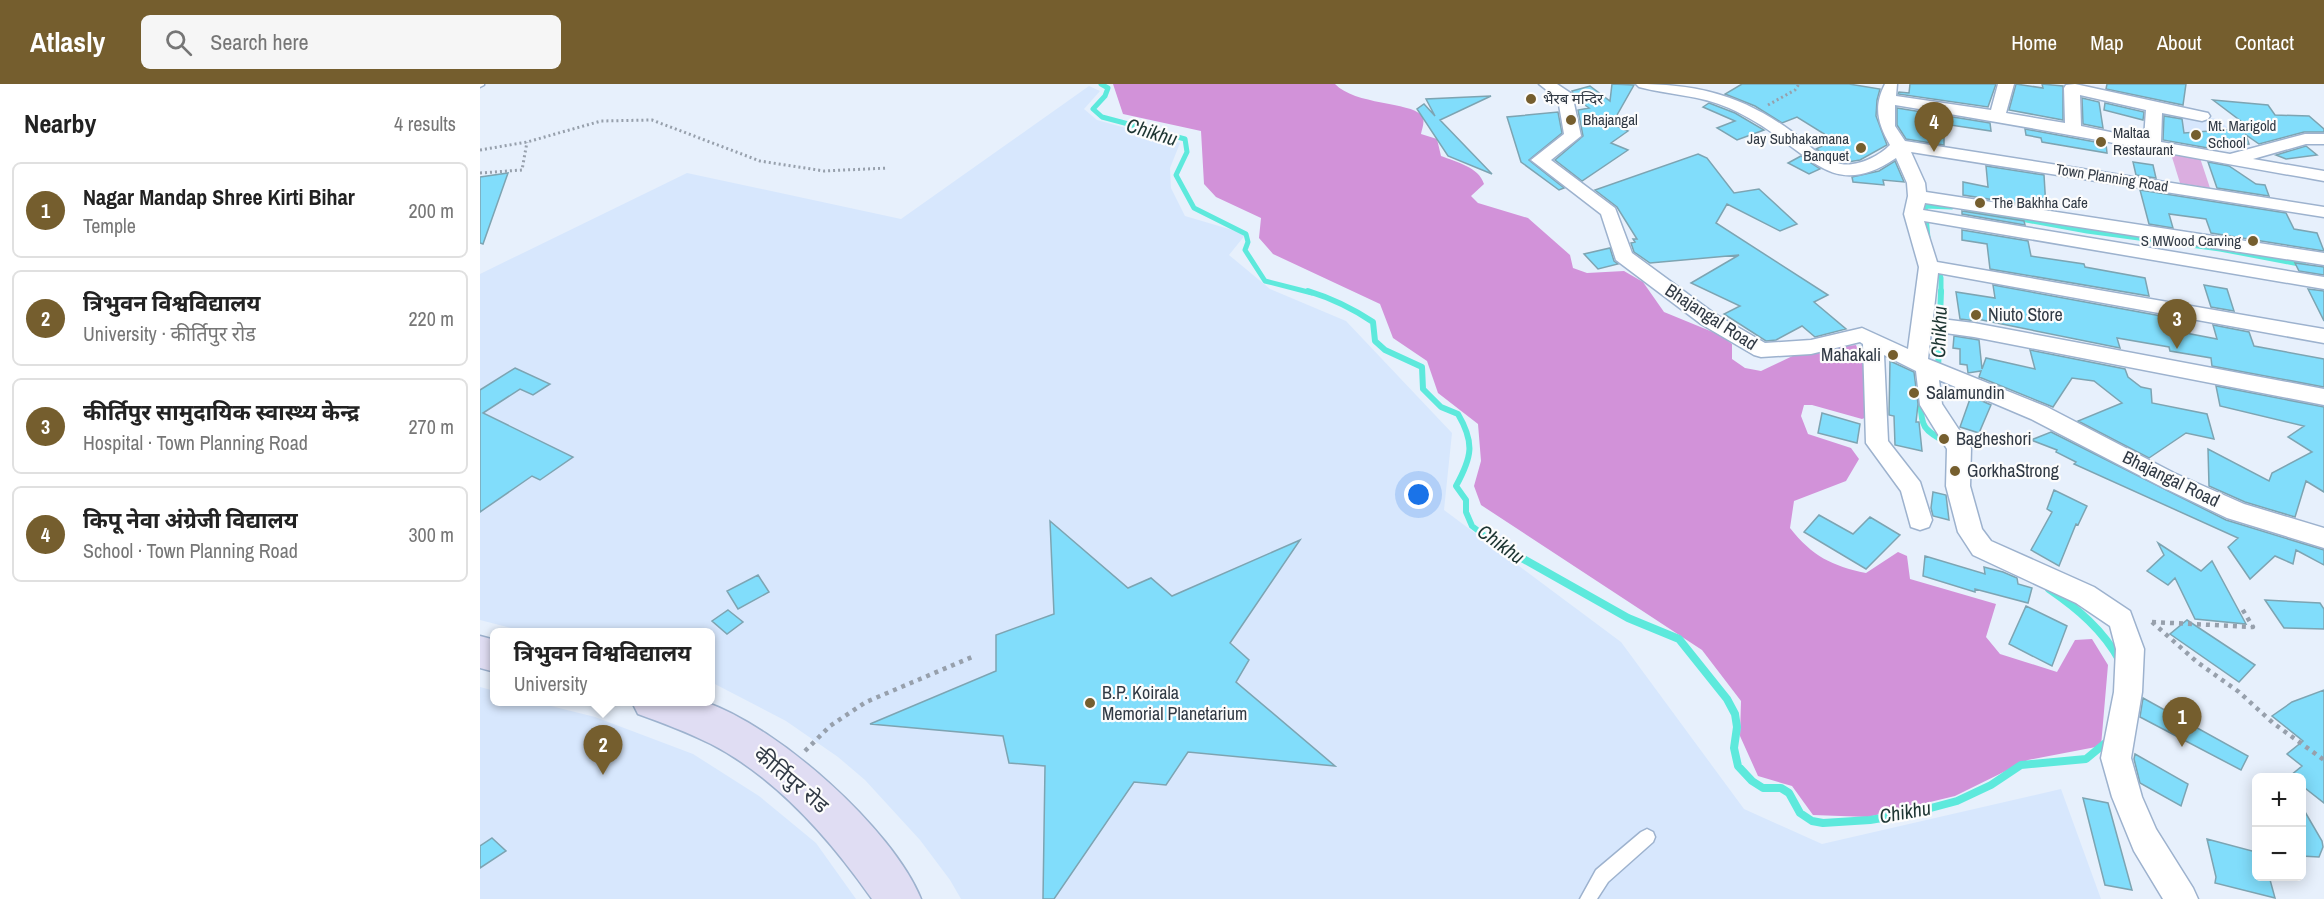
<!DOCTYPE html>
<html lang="en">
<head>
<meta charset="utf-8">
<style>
  :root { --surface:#fff; --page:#f6f6f6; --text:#222; --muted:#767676; --line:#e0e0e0; --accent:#755e2e }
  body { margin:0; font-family:"Archivo Narrow","Noto Sans Devanagari",sans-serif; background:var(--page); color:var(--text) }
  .controls { position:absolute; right:18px; bottom:18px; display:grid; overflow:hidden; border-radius:9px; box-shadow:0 3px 15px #0003 }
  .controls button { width:54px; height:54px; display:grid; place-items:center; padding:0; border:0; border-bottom:2px solid var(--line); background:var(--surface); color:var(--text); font:30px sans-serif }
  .you { position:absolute; left:939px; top:411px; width:21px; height:21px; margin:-15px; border:4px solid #fff; border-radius:50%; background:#1a73e8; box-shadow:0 0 0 9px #1a73e833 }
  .badge { display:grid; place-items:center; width:39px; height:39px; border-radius:50%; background:var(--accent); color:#fff; font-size:20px; font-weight:700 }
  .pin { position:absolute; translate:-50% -50px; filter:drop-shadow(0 2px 3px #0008) }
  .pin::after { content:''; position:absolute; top:32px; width:21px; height:18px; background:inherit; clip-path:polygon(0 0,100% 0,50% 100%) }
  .popup { position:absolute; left:10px; top:544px; width:225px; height:78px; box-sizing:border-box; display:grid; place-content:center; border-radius:9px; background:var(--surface); filter:drop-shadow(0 2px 4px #0005); font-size:20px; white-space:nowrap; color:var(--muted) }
  .popup b { font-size:22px; color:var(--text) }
  .popup::after { content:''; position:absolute; left:50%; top:100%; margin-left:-12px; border:12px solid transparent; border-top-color:var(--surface) }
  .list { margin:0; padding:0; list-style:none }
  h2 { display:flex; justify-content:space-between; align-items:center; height:78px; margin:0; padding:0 24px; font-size:26px }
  h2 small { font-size:20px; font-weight:400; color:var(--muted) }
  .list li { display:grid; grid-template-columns:39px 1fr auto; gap:18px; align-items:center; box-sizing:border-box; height:96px; margin:0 12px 12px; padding:0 12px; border:2px solid var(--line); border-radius:9px }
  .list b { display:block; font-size:22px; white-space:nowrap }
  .list p { margin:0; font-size:20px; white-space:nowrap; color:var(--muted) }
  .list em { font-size:20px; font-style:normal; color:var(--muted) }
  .icon { flex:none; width:33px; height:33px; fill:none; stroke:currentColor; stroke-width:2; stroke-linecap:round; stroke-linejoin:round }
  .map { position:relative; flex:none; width:1844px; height:815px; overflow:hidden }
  header { display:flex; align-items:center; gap:36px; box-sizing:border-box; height:84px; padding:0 30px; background:var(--accent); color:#fff }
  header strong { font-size:28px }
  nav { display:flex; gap:33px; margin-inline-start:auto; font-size:21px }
  .search { width:420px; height:54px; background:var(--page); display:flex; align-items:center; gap:15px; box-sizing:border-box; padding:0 21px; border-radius:9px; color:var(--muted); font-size:22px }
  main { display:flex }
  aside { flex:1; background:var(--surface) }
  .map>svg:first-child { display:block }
  .built { fill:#d7e7fd }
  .green { fill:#dbaee0 }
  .forest { fill:#d292d9 }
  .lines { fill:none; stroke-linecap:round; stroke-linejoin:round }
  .stream-far2 { stroke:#5de9dc; stroke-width:5 }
  .stream-far1 { stroke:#5de9dc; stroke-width:6 }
  .stream { stroke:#5de9dc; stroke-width:8 }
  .building { fill:#81ddfb; stroke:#7da4b2; stroke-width:1.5 }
  .lane-casing { stroke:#9db2ce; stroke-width:3 }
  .street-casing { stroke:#9db2ce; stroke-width:3 }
  .secondary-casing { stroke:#9db2ce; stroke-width:3 }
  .path-far1 { stroke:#97a0ac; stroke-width:3; stroke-dasharray:2 3; stroke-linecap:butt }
  .path { stroke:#97a0ac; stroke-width:4.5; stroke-dasharray:4 5; stroke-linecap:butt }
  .lane { fill:#fff; fill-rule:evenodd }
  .street { fill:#fff; fill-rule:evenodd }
  .secondary { fill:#e0ddf3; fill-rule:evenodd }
  .poi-dot { fill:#755e2e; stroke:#fcfcfc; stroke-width:2 }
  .labels { text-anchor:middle; stroke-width:4.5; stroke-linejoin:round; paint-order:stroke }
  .far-poi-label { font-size:15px; fill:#303944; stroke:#fcfcfc; text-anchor:start }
  .far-street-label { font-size:15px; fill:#303944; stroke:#fcfcfc }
  .poi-label { font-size:18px; fill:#303944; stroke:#fcfcfc; text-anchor:start }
  .street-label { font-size:18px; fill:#303944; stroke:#fcfcfc }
  .water-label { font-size:20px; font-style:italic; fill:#1c3431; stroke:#fcfcfc }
  .near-street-label { font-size:21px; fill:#303944; stroke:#fcfcfc }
</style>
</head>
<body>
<header>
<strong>Atlasly</strong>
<div class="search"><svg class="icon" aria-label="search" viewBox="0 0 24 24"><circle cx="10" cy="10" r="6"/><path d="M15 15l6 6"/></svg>Search here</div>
<nav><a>Home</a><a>Map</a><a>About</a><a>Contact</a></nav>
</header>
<main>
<aside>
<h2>Nearby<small>4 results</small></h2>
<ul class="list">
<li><span class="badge">1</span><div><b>Nagar Mandap Shree Kirti Bihar</b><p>Temple</p></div><em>200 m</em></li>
<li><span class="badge">2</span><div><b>त्रिभुवन विश्वविद्यालय</b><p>University · कीर्तिपुर रोड</p></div><em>220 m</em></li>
<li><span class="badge">3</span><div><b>कीर्तिपुर सामुदायिक स्वास्थ्य केन्द्र</b><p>Hospital · Town Planning Road</p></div><em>270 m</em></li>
<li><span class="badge">4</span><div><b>किपू नेवा अंग्रेजी विद्यालय</b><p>School · Town Planning Road</p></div><em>300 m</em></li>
</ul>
</aside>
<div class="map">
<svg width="1844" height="815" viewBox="0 0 1844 815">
  <rect width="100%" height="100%" fill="#e7f0fc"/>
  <path class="built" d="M609 2 620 7 604 25 617 36 700 59 690 84 691 104 705 132 766 150 749 171 790 205 866 237 972 349 964 426 1141 558 1264 725 1342 760 1581 705 1621 815H481L470 796 440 756 385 696 358 673 306 637 231 598V548H46L0 536V190L207 89 421 135Z
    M1678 26 1738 35 1748 44 1729 46 1748 61 1744 64 1734 62 1739 68 1722 66 1709 56 1676 43Z
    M0 603 15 607V618H55L115 633 213 670 279 712 336 759 376 815H0Z"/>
  <path class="green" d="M1691 70 1720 74 1730 104 1700 99Z"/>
  <path class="forest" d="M633 0H855C875 21 930 18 941 31 946 36 942 44 941 50L957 55 961 72C976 78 999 83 1004 100L991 112 998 119 1048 134 1090 171 1093 184 1107 189 1144 187 1163 198 1184 228 1240 251 1252 260V275L1265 284 1281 287 1323 267 1376 261 1387 294 1389 332 1382 335 1332 321H1324L1321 332 1328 350 1371 364 1379 375 1366 397 1314 417 1310 444C1332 472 1352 482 1386 489L1418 468 1427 472 1430 495 1516 520 1506 553 1520 570 1577 588 1595 556 1612 555 1628 581 1621 662 1548 676 1475 712 1388 733 1333 731 1312 702 1278 692 1260 652 1261 617 1222 566 1001 421 994 402 1001 377 998 340 958 309 947 277 913 254 900 220 793 170 779 154 781 134 736 113 724 100 721 47 643 30Z"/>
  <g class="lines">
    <path class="stream-far2" d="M621 0 628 4 625 12 613 25 622 33 705 55 707 68 696 91 714 124 766 150 768 158 765 166 785 197 832 209
      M1486 125 1607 147 1740 165 1824 181
      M1448 154 1445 122 1472 123
      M1457 181 1461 194V209"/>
    <path class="stream-far1" d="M828 207C851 214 872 224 893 238L895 257 905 266 942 283 943 305 961 323 978 330C995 359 992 373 976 402L986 416V428L992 442 1014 459 1042 475
      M1458 286 1461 207
      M1441 316C1440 343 1444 346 1467 359"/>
    <path class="stream" d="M1040 473 1148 534 1199 555 1247 615 1255 630 1257 643 1254 664 1258 682 1272 697 1283 704H1301L1309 709 1320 729 1332 737 1343 739 1390 736 1432 729 1477 717 1511 701 1541 681 1606 675 1629 656
      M1569 505C1598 525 1623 546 1640 577"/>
  </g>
  <path class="building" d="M1132 0 1154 1 1132 40 1148 47 1131 59 1148 66 1102 97 1075 76 1103 52 1098 26 1109 24 1095 14 1092 7 1110 2 1130 17Z
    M1262 0H1369L1400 5 1397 16 1396 32 1407 61 1380 76 1368 78 1367 71 1355 76 1336 65 1354 56 1317 33 1302 39 1275 22 1245 10Z
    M1430 0H1516L1508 23 1418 10 1419 8 1429 9Z
    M1536 0 1563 4 1562 0 1583 2V36L1529 26Z
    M1627 0H1706L1703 21 1626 5Z
    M1011 12 960 36 1012 90 968 72 937 25 944 20 955 32 946 15Z
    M1602 14 1619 18 1623 44 1603 40Z
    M1733 16 1788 21 1795 31 1829 32 1844 45V48H1824L1779 60 1766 51 1769 60 1728 64 1683 56 1684 32 1702 35 1704 49 1770 44Z
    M1229 19 1255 29 1284 46 1257 56 1237 44 1255 37 1223 23Z
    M1625 19 1664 28 1663 36 1624 26Z
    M1417 24 1510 39 1511 47 1464 40V61L1426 55 1417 41Z
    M1078 28 1082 49 1049 76 1084 104 1079 106 1041 78 1027 33Z
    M1545 45 1626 60 1627 69 1562 58 1561 54 1546 51Z
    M1826 62 1837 71 1806 75 1796 71Z
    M1218 70 1227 74 1254 109 1279 105 1317 140 1300 147 1247 120 1236 139 1348 211 1334 218 1366 245 1335 253 1322 242 1296 256 1286 257 1244 230 1260 222 1211 199 1259 171 1170 179 1154 168 1151 159 1155 158 1153 155H1157L1137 123 1115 106Z
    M1321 72 1328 77 1340 85 1329 90 1308 79Z
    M1415 77 1424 98 1403 96 1404 101 1373 98 1372 93 1399 87Z
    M1653 78 1673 81 1676 94 1656 91Z
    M1728 78 1749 82 1776 100 1785 101 1789 112 1737 104Z
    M1506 82 1564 91 1566 124 1483 111V98L1508 103Z
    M28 89 3 160 0 159V93Z
    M1660 106 1806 129 1814 145 1837 149 1844 167 1731 149 1726 135 1689 130 1693 144 1669 140Z
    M1482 127 1544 137 1545 141 1482 130Z
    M1482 146 1548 157 1551 172 1604 180 1605 183 1665 194 1669 212 1510 185 1507 160 1482 156Z
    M1130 164 1134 177 1138 180 1118 185 1104 170Z
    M1815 179 1844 183V191L1819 187Z
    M1513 201 1681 232 1685 245 1737 255 1733 241 1769 248 1774 262 1844 275V303L1732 282 1731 274 1690 267 1689 263 1637 254 1640 264 1497 235V237L1480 235 1476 208 1515 214Z
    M1724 201 1747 205 1754 227 1731 223Z
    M1828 205 1844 207V237Z
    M1474 252 1499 256 1502 285 1506 274 1555 285 1550 266 1645 285 1648 293 1661 303 1671 305 1672 319 1727 330 1734 355 1706 349 1669 374 1598 337 1642 319 1614 297 1592 294 1573 323 1499 293 1501 287 1488 289 1487 281 1480 280V265L1473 264Z
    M1410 277 1434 288 1438 320 1436 338H1439L1442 367 1415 361 1414 332 1409 331Z
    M35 284 70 300 53 311 40 305 3 329 93 373 60 396 52 392 0 428V306Z
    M1736 302 1844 323V408L1826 397 1815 433 1765 418 1729 402 1728 365 1789 397 1792 389 1832 368 1808 353 1824 342 1740 322Z
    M1491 312 1511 321 1499 349 1480 343Z
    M1342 329 1380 340 1377 359 1338 349Z
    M1571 348 1746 436 1844 466V481L1816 466 1813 480 1795 472 1770 495 1748 463 1758 454 1594 380 1596 378 1576 368 1577 366 1551 356Z
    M1574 406 1607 422 1598 441 1596 440 1579 482 1551 466 1572 428 1567 425Z
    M1453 408 1466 411 1469 436 1453 432 1451 424Z
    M1339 431 1373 450 1390 433 1420 451 1386 485 1324 448Z
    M570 437 648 504 671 494 692 512 820 456 750 559 769 576 756 598 855 682 708 668 686 701 654 698 574 815H563L565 682 529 679 523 652 390 640 516 587V551L574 530Z
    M1678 459 1721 487 1732 477 1766 540 1715 535 1695 494 1688 501 1667 487 1684 471Z
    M1445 472 1505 490 1504 483 1523 488 1537 494 1538 500 1552 504 1548 519 1495 505V508L1443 492Z
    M278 491 289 508 258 525 247 507Z
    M1785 516 1840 519 1844 525V545L1804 544Z
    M1546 522 1587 542 1572 582 1529 560Z
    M248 526 263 538 247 550 232 537Z
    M1707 536 1775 581 1759 598 1690 550Z
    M1844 606V719L1821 701V693L1810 692 1822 682 1807 670 1823 657 1792 632 1812 618Z
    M1663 614 1768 672 1761 686 1660 633Z
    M1655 670 1708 700 1701 722 1660 699 1654 675Z
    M1603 714 1628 719 1652 806 1625 801Z
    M1821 721 1842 757 1843 763 1839 773 1821 772Z
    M12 754 26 767 0 784V762Z
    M1727 755 1776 768V792H1789L1795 814 1735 799 1736 793Z"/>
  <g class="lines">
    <g class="lane-casing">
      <path id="lane" d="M0 0H4V1L0 3Z
        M1167 745 1173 748 1175 753 1173 758 1128 798 1117 815H1100L1116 786 1161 748Z"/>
    </g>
    <g class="street-casing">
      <path id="street" d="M1059 0H1077L1092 10 1101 52 1071 76 1135 124 1152 169 1235 230 1285 259 1331 256 1382 244 1428 265 1439 183 1424 130 1428 112 1427 99 1416 74C1364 109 1342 85 1301 55 1285 43 1267 32 1249 24 1220 11 1189 11 1159 3L1156 0C1217 0 1261 11 1311 47 1326 58 1342 76 1361 80 1378 83 1399 72 1410 61 1398 40 1393 23 1405 0H1417L1416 12 1511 26 1518 0H1534L1526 29 1585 39 1584 4 1586 1 1595 0 1728 29 1730 32 1728 35 1722 37 1682 29 1681 58 1750 70 1825 50H1844V60H1826L1773 75 1844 87V97C1701 72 1559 44 1415 21V42L1425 57 1844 123V133L1431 68 1445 99 1446 108 1844 169V181L1445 119 1443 126 1844 193V205L1444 137 1457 178 1844 245V259L1458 189 1453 234 1494 239 1844 305V321L1494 253 1451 247 1448 275 1567 323 1694 389 1764 420 1844 444V464L1747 434 1678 401 1551 335 1459 296 1462 320 1491 364 1490 402 1502 445 1511 457 1614 503 1650 527 1664 565 1662 608 1651 674 1662 713 1676 745 1713 804 1718 815H1683L1654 767 1632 713 1621 674 1634 608 1636 565 1630 542 1596 519 1493 471 1478 448 1466 402 1467 365 1440 321 1436 287 1404 271 1408 357 1440 398 1452 436 1449 443 1440 446 1431 443 1421 407 1386 359 1383 260 1380 258 1331 270 1281 273 1274 271 1221 240 1136 176 1121 130 1051 76 1084 50 1078 15ZM1600 11 1666 26 1664 55 1601 42Z"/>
    </g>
    <g class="secondary-casing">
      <path id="secondary" d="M0 552 15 556V588L0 584Z
        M152 618C166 616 213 614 225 618 298 643 412 744 441 815H392C350 755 297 694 231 660 207 648 183 639 158 630Z"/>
    </g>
    <path class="path-far1" d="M1288 21 1315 6 1319 0
      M0 66 47 58 121 37 172 36 280 77 344 87 408 84
      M0 89 42 86 47 58"/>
    <path class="path" d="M1672 538 1717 578 1759 608 1793 639 1844 676
      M1672 538 1773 543 1761 523
      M325 667 350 642 386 618 492 573"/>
    <use href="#lane" class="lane"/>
    <use href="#street" class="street"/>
    <use href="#secondary" class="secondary"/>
  </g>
  <g class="poi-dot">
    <circle cx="1051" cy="15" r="6"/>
    <circle cx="1091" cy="36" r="6"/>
    <circle cx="1716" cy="51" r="6"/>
    <circle cx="1621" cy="58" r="6"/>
    <circle cx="1381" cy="64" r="6"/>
    <circle cx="1500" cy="119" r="6"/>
    <circle cx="1773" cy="157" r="6"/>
    <circle cx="1496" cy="231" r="6"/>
    <circle cx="1413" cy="271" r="6"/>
    <circle cx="1434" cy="309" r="6"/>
    <circle cx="1464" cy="355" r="6"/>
    <circle cx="1475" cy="387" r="6"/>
    <circle cx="610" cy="619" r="6"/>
  </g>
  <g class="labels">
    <g class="far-poi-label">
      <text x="1063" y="20">भैरब मन्दिर</text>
      <text x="1103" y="41">Bhajangal</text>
      <text x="1728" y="47">Mt. Marigold<tspan x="1728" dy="17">School</tspan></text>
      <text x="1633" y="54">Maltaa<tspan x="1633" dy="17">Restaurant</tspan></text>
      <text x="1369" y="60" text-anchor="end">Jay Subhakamana<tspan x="1369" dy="17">Banquet</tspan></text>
      <text x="1512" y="124">The Bakhha Cafe</text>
      <text x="1761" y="162" text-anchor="end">S MWood Carving</text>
    </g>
    <g class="far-street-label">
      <text transform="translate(1632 94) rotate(9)" y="5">Town Planning Road</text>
    </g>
    <g class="poi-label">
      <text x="1508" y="237">Niuto Store</text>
      <text x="1401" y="277" text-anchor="end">Mahakali</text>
      <text x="1446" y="315">Salamundin</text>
      <text x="1476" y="361">Bagheshori</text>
      <text x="1487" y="393">GorkhaStrong</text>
      <text x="622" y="615">B.P. Koirala<tspan x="622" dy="21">Memorial Planetarium</tspan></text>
    </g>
    <g class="street-label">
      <text transform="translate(1231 233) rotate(33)" y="6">Bhajangal Road</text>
      <text transform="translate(1691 395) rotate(26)" y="6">Bhajangal Road</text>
    </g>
    <g class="water-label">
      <text transform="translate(672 48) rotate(17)" y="7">Chikhu</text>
      <text transform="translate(1459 248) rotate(-88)" y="7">Chikhu</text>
      <text transform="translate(1021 460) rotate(36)" y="7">Chikhu</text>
      <text transform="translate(1425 728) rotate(-10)" y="7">Chikhu</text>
    </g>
    <g class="near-street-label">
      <text transform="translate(311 696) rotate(40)" y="7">कीर्तिपुर रोड</text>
    </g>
  </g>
</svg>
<div class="controls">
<button>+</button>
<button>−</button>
</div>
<div class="you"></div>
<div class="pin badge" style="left:1702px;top:663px">1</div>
<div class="pin badge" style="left:123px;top:691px">2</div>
<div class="popup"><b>त्रिभुवन विश्वविद्यालय</b>University</div>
<div class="pin badge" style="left:1697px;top:265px">3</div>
<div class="pin badge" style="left:1454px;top:68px">4</div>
</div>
</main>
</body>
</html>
